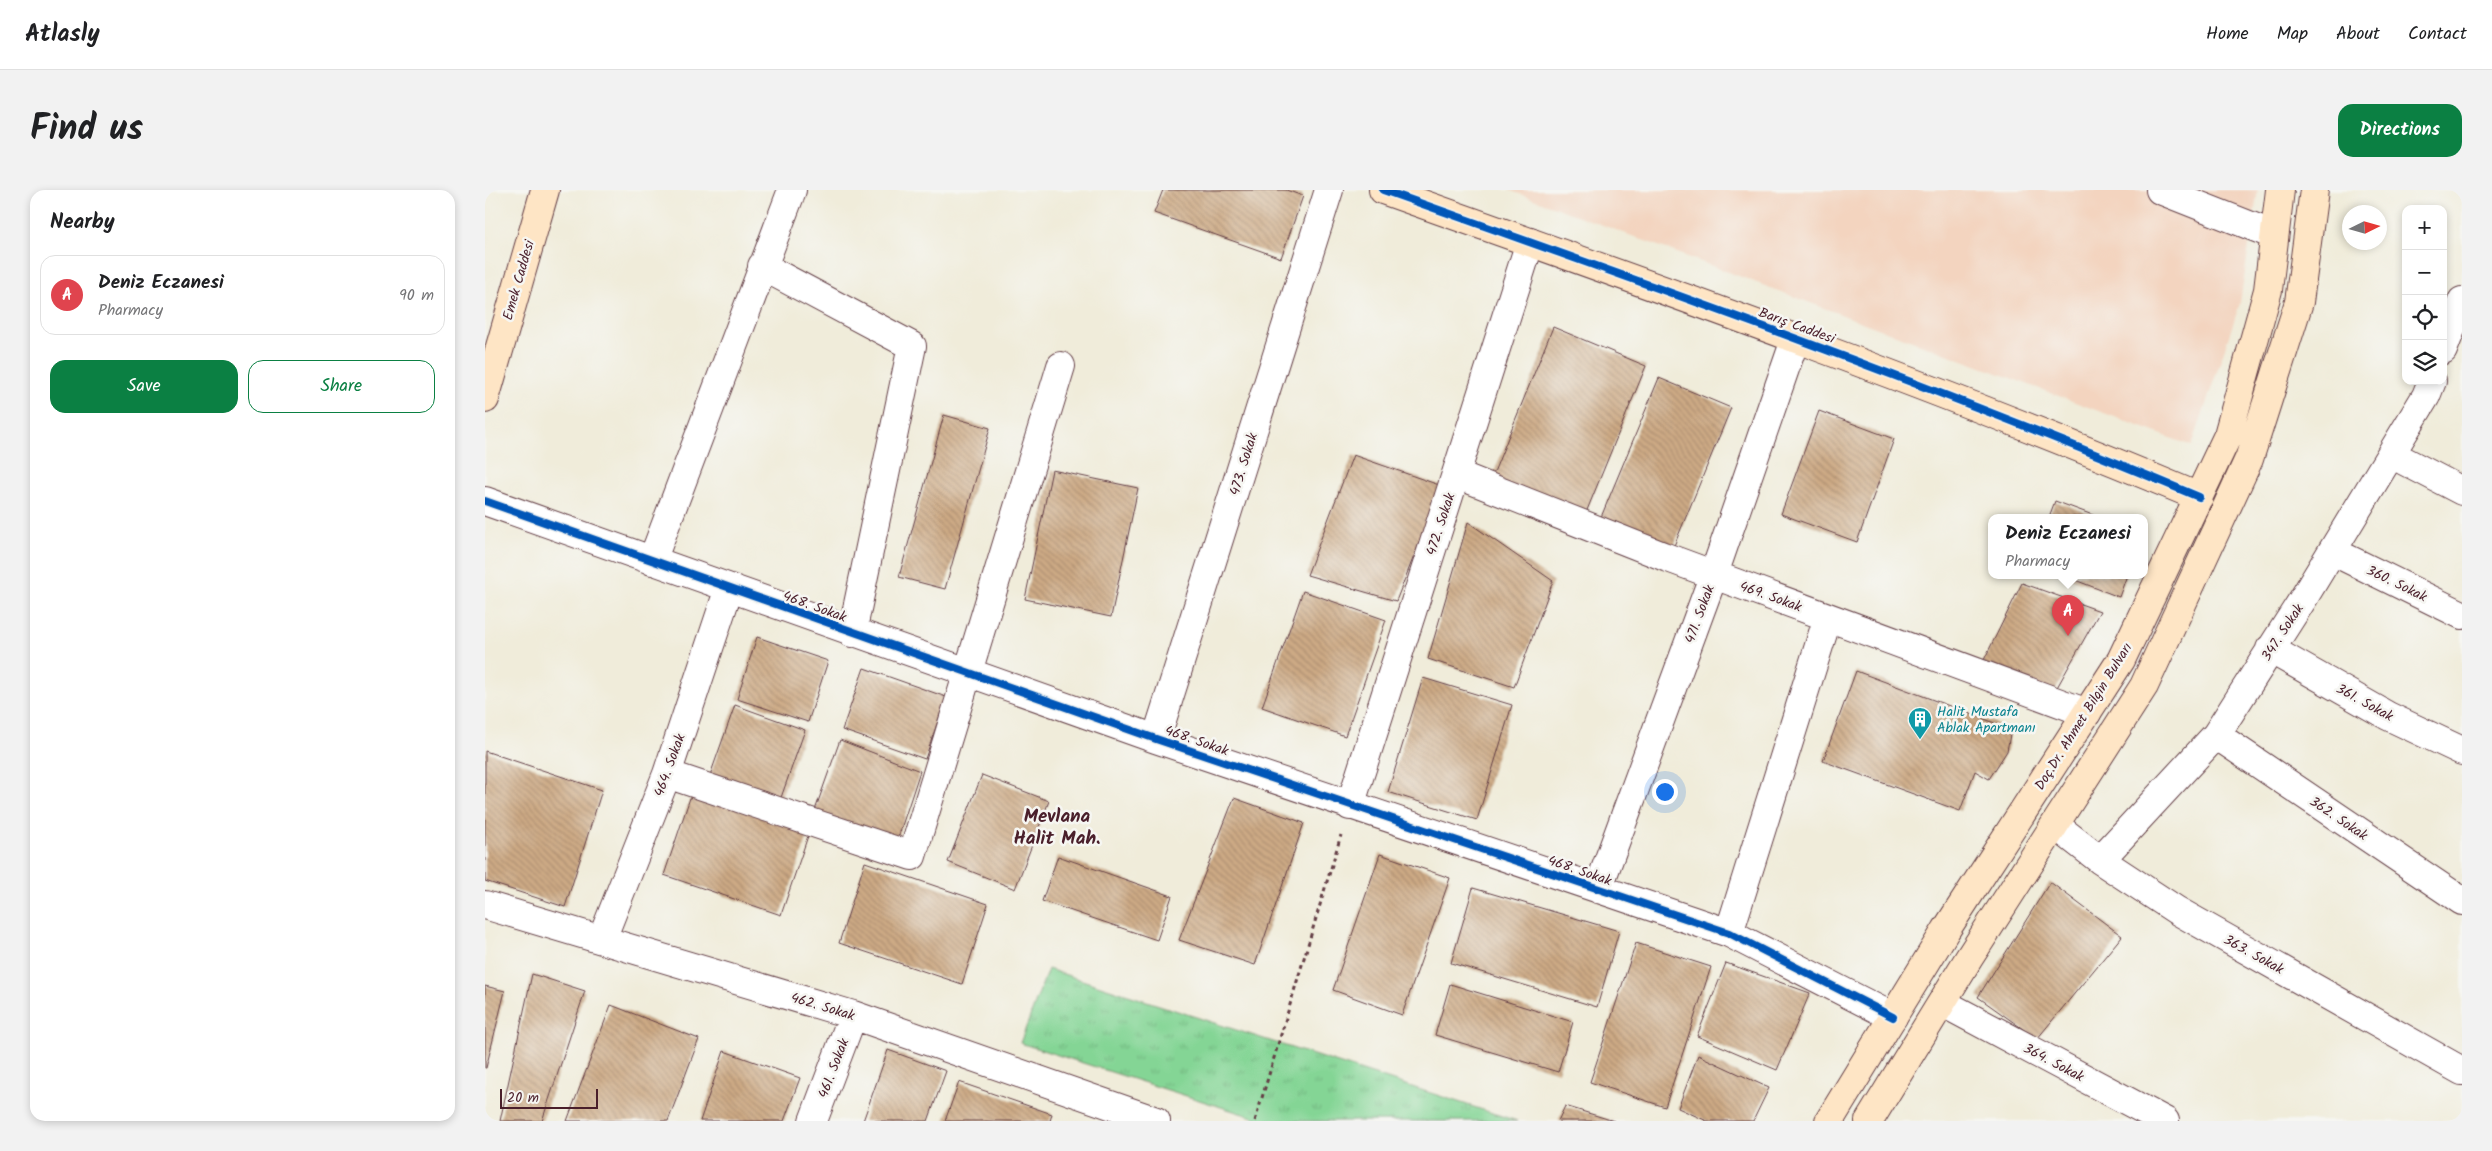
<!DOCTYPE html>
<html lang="en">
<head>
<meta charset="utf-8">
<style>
  :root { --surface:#fff; --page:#f2f2f2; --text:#202124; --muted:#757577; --line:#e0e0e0; --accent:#0b8043 }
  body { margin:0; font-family:Kalam,sans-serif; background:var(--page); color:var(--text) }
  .controls { position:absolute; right:15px; top:15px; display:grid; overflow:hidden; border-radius:10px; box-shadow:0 2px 8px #0003 }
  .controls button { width:45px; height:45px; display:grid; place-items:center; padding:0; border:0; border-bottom:1px solid var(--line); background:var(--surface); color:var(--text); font:25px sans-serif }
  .compass { position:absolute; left:1857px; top:15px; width:45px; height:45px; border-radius:50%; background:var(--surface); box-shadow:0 2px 8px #0003; rotate:85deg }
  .scale { position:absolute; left:15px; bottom:12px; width:98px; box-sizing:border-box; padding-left:5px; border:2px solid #4a1f2b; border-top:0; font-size:14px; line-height:18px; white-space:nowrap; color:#4a1f2b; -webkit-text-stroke:4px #f6f6f2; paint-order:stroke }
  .you { position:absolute; left:1179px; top:601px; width:18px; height:18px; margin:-12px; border:4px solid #fff; border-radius:50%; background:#1a73e8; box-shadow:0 0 0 8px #1a73e833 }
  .badge { display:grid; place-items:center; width:32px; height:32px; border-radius:50%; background:var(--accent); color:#fff; font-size:16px; font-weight:700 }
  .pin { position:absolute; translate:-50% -41px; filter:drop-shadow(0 1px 2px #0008) }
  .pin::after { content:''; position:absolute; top:26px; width:18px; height:15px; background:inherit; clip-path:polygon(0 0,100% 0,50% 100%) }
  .popup { position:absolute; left:1503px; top:324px; width:160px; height:65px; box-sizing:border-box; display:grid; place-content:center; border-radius:10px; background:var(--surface); filter:drop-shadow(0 1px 4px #0005); font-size:16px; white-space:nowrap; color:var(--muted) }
  .popup b { font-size:19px; color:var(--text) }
  .popup::after { content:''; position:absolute; left:50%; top:100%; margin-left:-10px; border:10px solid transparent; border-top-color:var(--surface) }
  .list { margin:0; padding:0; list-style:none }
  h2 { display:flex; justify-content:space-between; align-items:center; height:65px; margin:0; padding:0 20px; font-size:21px }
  h2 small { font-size:16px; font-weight:400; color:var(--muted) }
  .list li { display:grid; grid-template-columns:32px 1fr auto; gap:15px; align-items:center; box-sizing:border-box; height:80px; margin:0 10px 10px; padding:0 10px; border:1px solid var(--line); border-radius:15px }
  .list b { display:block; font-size:19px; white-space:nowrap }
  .list p { margin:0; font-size:16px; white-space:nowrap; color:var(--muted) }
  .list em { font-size:16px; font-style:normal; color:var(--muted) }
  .actions { display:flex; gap:10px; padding:15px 20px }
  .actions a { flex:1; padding:11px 0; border:1px solid var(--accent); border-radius:15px; text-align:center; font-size:18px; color:var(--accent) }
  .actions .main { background:var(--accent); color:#fff }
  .icon { flex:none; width:28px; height:28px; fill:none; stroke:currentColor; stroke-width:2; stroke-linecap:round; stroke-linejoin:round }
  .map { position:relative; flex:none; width:1977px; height:931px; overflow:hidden; border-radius:15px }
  header { display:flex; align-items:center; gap:30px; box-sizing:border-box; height:70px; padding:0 25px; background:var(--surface); border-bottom:1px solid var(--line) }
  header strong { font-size:24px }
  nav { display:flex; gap:28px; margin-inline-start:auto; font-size:18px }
  .intro { display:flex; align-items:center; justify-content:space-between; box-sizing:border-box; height:120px; padding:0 30px }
  h1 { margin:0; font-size:35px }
  .button { padding:12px 22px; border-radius:15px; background:var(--accent); color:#fff; font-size:18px; font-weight:700 }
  main { display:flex; gap:30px; padding:0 30px }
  aside { flex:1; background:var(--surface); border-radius:15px; box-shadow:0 2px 8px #0003 }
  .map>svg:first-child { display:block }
  .built { fill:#f3d4bf }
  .grass { fill:url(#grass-tufts); stroke:#677a60 }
  .building { fill:url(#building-back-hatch) }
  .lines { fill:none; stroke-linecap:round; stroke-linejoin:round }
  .street-casing { stroke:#633e45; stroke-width:30 }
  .secondary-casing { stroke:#633e45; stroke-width:30 }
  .path { stroke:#633e45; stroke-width:3; stroke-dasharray:4 4; stroke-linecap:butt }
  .street { stroke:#fff; stroke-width:28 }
  .secondary { stroke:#fee5c5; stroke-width:28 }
  .cycleway-casing { stroke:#f6f6f2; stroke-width:11 }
  .cycleway { stroke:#0057b8; stroke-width:8 }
  .labels { text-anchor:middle; stroke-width:5; stroke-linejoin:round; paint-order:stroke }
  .street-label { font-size:14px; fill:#4a1f2b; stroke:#f6f6f2 }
  .culture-label { font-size:14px; fill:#0d838f; stroke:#f6f6f2; text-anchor:start }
  .district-label { font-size:19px; font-weight:bold; fill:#4a1f2b; stroke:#f6f6f2 }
</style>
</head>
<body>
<header>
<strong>Atlasly</strong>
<nav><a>Home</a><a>Map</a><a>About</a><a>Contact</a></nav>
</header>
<div class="intro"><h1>Find us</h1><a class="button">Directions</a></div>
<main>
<aside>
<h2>Nearby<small></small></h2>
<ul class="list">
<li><span class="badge" style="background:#e0444e">A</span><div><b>Deniz Eczanesi</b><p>Pharmacy</p></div><em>90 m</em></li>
</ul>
<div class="actions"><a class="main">Save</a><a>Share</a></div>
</aside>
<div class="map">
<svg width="1977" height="931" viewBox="0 0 1977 931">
  <defs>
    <pattern id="grass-tufts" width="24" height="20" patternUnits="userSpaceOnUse" patternTransform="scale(1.25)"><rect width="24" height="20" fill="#84d595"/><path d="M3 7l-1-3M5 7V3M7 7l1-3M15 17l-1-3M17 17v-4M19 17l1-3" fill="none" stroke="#74b681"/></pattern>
    <pattern id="building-back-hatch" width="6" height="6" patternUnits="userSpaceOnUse" patternTransform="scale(1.25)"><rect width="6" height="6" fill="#cdaa85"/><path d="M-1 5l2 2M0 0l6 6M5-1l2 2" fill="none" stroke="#a88a6d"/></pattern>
  </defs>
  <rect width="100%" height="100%" fill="#f6f6f2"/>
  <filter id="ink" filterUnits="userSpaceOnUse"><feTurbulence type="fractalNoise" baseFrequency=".02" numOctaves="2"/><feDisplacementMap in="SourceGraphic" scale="10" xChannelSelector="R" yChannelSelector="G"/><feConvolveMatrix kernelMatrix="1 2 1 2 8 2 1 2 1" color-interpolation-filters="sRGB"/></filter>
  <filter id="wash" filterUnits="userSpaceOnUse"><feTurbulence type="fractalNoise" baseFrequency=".0096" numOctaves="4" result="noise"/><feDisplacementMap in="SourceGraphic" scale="20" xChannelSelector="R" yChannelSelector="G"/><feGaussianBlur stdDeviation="1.12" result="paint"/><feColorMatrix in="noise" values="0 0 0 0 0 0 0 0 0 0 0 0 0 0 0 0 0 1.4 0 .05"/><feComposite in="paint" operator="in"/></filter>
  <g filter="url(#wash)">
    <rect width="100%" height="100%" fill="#f0ecda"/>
    <path class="built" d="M1024 0H1773L1755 113 1707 256Z"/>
    <path class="grass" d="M563 779 1032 931H780L535 853Z"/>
    <g id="blocks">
      <path class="building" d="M678 0H801L818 6 796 68 669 23Z
        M1068 137 1161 176 1098 330 1005 292Z
        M1174 188 1246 218 1186 363 1114 332Z
        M1334 221 1409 249 1372 352 1296 324Z
        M459 225 505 238 460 399 414 387Z
        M868 265 957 296 911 411 822 385Z
        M567 280 653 298 626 427 540 409Z
        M1570 311 1613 327H1564Z
        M983 332 1068 391 1029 497 943 469Z
        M1577 385H1642L1634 407Z
        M1537 393 1615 421 1570 501 1497 474Z
        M818 401 901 430 860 546 777 517Z
        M272 447 343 471 323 532 252 509Z
        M379 478 461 507 440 569 357 540Z
        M1371 481 1526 539 1522 561 1504 589 1490 581 1475 621 1338 571Z
        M938 488 1027 515 992 630 903 602Z
        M250 515 320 540 293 616 223 591Z
        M355 550 435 581 411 654 328 626Z
        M0 561 117 600 80 717 0 691Z
        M497 585 564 611 530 699 463 672Z
        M207 602 324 643 296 725 179 685Z
        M749 608 819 633 770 775 694 750Z
        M895 664 965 688 917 825 848 800Z
        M573 666 687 706 672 750 557 711Z
        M380 672 503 714 477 794 354 753Z
        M1565 692 1637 746 1552 849 1493 807Z
        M988 698 1134 741 1112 817 966 773Z
        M1151 753 1226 777 1180 917 1105 892Z
        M1241 773 1325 803 1292 880 1212 846Z
        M47 784 100 801 57 931H15Z
        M965 794 1088 832 1073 882 950 845Z
        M0 796 20 801 1 878H0Z
        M126 815 214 849 183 931H82Z
        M403 860 461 881 443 931H378Z
        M239 861 315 888 299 931H215Z
        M1213 865 1284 898 1268 931H1222L1193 918Z
        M474 892 567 924 565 931H460Z
        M1080 916 1129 931H1073Z"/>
    </g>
  </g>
  <g filter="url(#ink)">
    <use href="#blocks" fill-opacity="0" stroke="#633e45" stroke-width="1"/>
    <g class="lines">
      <g class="street-casing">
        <path id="street" d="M1675 0 1789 45
          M277 76 427 156 367 443
          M1958 160 1977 111
          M1906 264 1977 301
          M971 284 1178 366 1602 523
          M0 311 671 549 1244 743 1408 827
          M1847 361 1977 425
          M167 371 307 0
          M1785 459 1903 526 1977 561
          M1731 545 1977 711
          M671 549 844 0
          M182 584 427 666 576 176
          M865 616 1045 52
          M1570 635 1615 670 1691 720 1977 881
          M1615 670 1731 545 1818 409 1941 206 1947 191
          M1113 699 1229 384 1311 147
          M0 715 368 825 671 931
          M1244 743 1343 427
          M117 749 182 584 244 398
          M1458 813 1680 931
          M328 931 368 825"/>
      </g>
      <g class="secondary-casing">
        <path id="secondary" d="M898 0C1172 97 1445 194 1714 307
          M0 209 60 0
          M1344 931 1461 740 1636 470 1743 245 1783 100 1795 0
          M1384 931 1484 768 1659 496 1764 269 1814 112 1829 0"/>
      </g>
      <path class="path" d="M770 931 856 645"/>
      <use href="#street" class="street"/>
      <use href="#secondary" class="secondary"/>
      <g class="cycleway-casing">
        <path id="cycleway" d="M898 0C1172 97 1445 194 1714 307
          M0 311 671 549 1244 743 1408 827"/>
      </g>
      <use href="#cycleway" class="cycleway"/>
    </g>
  </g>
  <defs>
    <g id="building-pin" transform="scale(1.25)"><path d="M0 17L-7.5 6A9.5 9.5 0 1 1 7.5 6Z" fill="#0f9aa8" stroke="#f6f6f2"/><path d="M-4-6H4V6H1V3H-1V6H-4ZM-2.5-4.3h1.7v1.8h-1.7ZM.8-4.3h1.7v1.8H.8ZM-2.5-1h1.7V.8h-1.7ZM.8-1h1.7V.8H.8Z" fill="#fff"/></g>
  </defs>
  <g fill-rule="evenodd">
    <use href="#building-pin" x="1435" y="529"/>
  </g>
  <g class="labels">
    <g class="street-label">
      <text transform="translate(33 90) rotate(-74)" y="5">Emek Caddesi</text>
      <text transform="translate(1312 135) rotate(20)" y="5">Barış Caddesi</text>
      <text transform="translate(758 274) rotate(-73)" y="5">473. Sokak</text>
      <text transform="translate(955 334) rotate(-72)" y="5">472. Sokak</text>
      <text transform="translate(1912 393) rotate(26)" y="5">360. Sokak</text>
      <text transform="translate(1286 406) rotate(20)" y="5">469. Sokak</text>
      <text transform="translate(330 416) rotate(20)" y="5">468. Sokak</text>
      <text transform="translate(1214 424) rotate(-70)" y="5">471. Sokak</text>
      <text transform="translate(1797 442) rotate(-57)" y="5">347. Sokak</text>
      <text transform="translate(1880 512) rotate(29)" y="5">361. Sokak</text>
      <text transform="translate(1598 526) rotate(-58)" y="5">Doç.Dr. Ahmet Bilgin Bulvarı</text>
      <text transform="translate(712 550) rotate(19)" y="5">468. Sokak</text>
      <text transform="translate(184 575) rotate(-70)" y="5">464. Sokak</text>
      <text transform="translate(1854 628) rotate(34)" y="5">362. Sokak</text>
      <text transform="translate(1095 680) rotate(19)" y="5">468. Sokak</text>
      <text transform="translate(1769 764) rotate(29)" y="5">363. Sokak</text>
      <text transform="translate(338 816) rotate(17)" y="5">462. Sokak</text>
      <text transform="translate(1569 872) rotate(28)" y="5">364. Sokak</text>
      <text transform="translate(348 878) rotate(-69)" y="5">461. Sokak</text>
    </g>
    <g class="culture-label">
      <text x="1452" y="526">Halit Mustafa<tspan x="1452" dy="16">Ablak Apartmanı</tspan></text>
    </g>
    <g class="district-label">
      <text x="572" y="632">Mevlana<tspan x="572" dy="22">Halit Mah.</tspan></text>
    </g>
  </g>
</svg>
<div class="controls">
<button>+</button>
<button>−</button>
<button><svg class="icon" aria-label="locate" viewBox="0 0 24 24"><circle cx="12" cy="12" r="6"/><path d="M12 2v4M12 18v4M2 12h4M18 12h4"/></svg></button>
<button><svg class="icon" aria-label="layers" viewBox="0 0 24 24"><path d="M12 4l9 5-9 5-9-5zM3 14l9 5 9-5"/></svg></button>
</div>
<svg class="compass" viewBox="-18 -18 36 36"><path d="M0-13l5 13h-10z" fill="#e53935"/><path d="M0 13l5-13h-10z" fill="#757577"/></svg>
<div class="scale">20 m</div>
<div class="you"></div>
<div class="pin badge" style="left:1583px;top:446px;background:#e0444e">A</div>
<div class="popup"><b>Deniz Eczanesi</b>Pharmacy</div>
</div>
</main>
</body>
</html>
